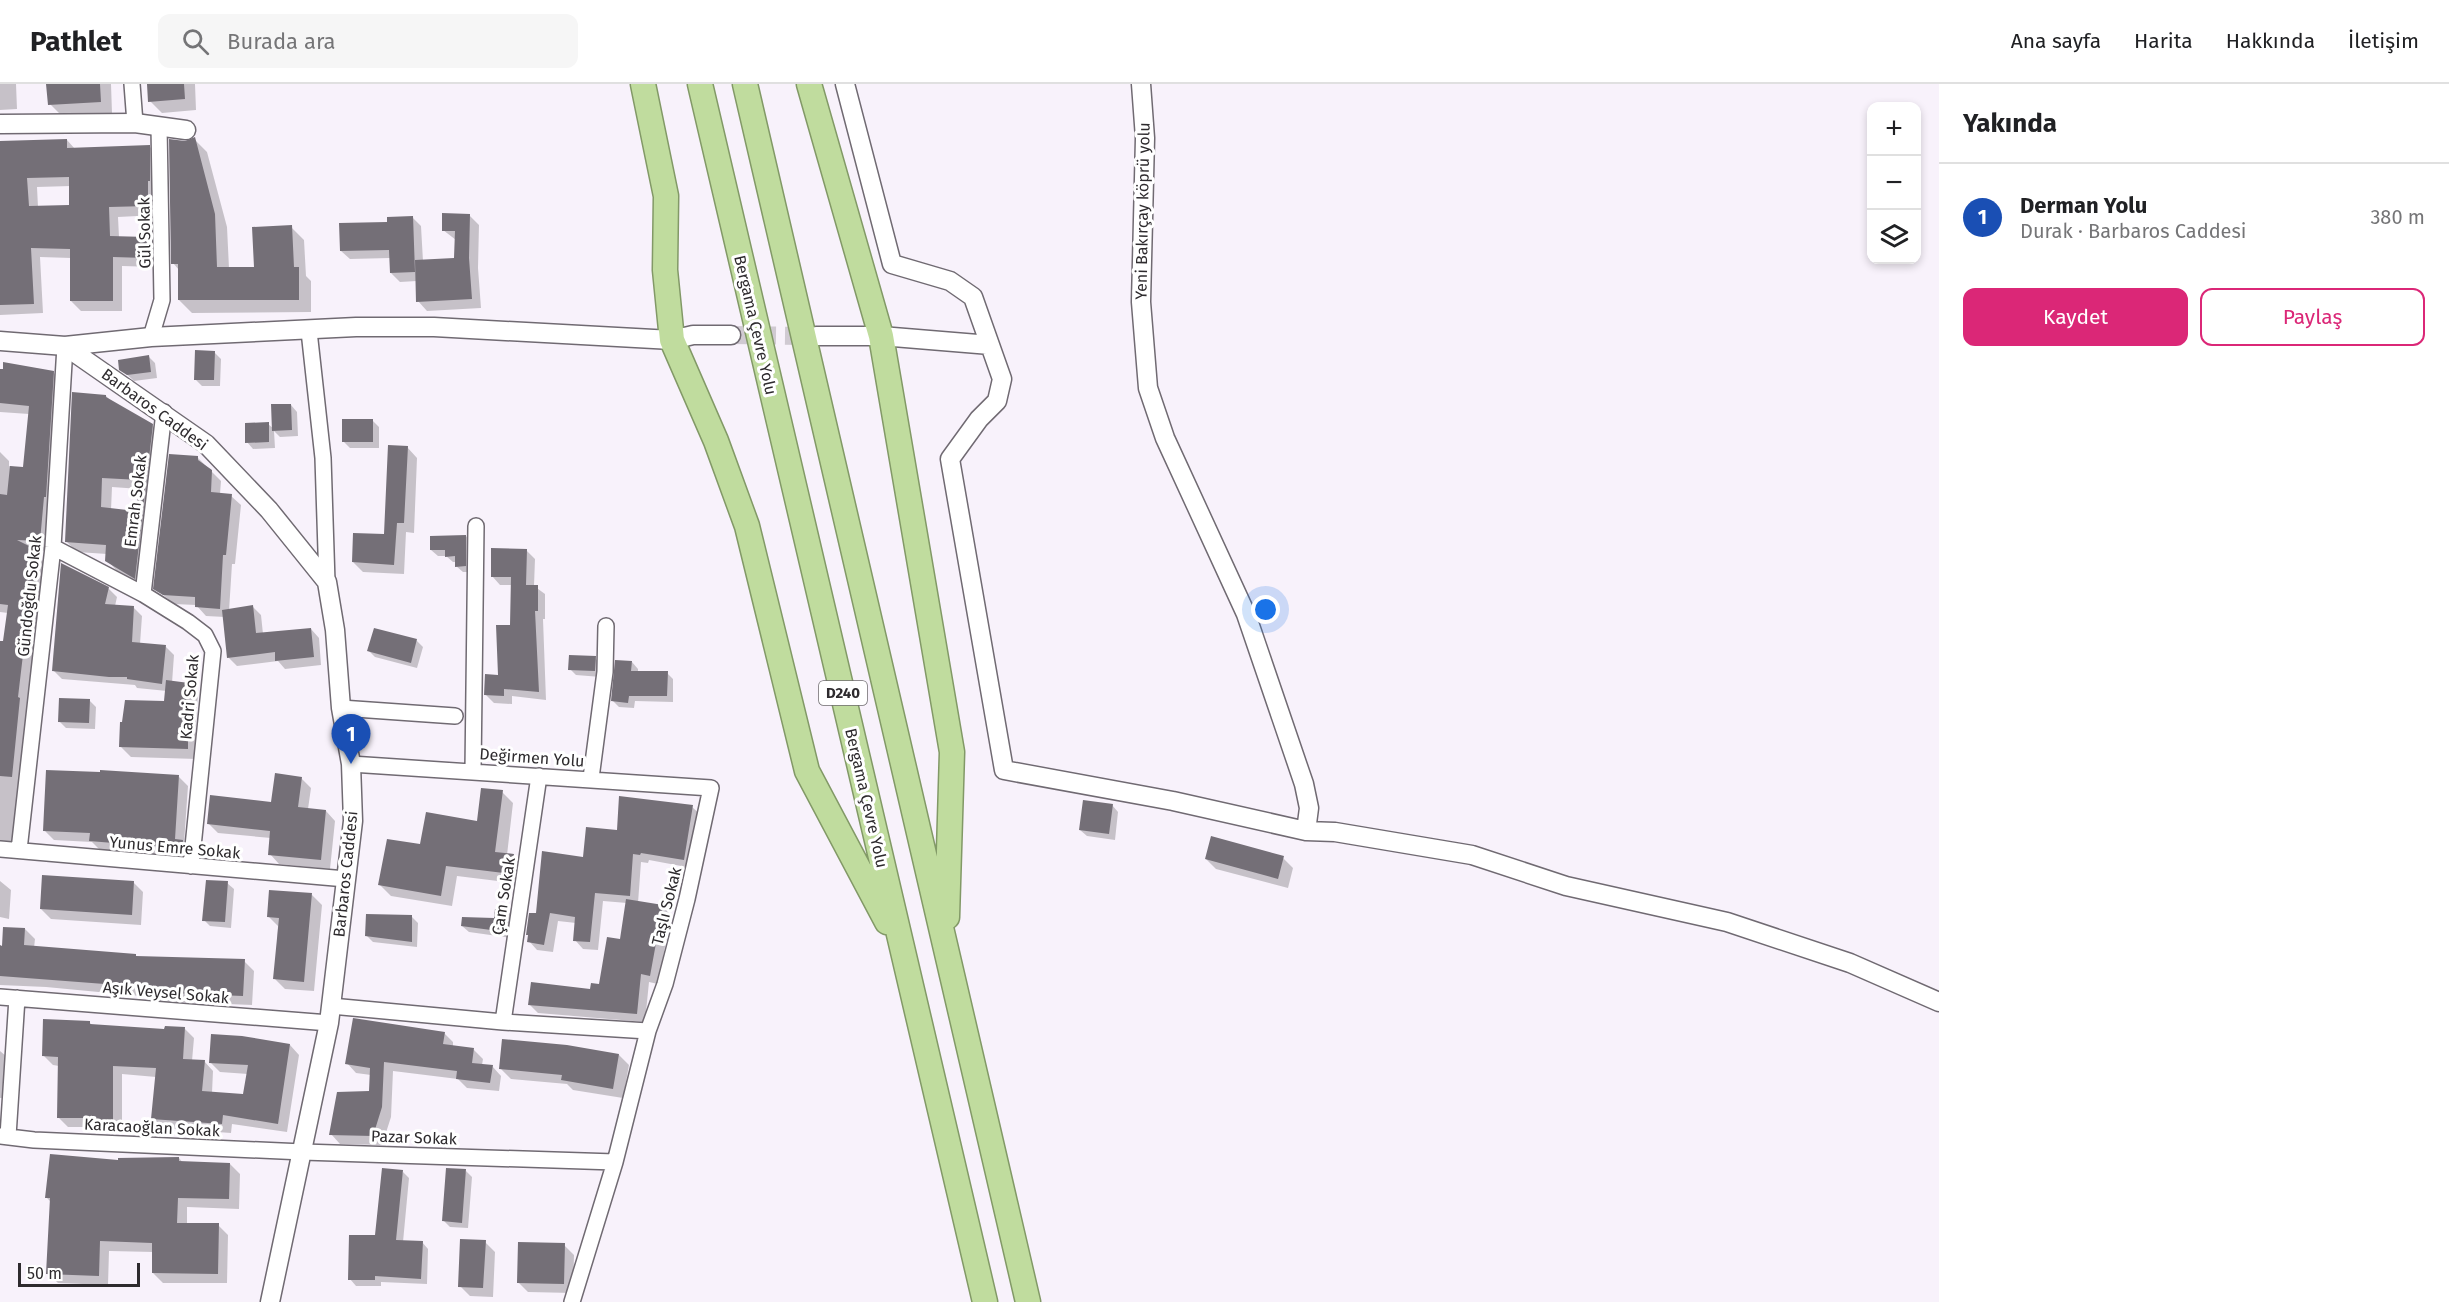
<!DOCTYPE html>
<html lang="tr">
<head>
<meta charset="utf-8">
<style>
  :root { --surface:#fff; --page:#f6f6f6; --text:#202124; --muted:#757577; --line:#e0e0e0; --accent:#db2777 }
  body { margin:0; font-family:"Fira Sans",sans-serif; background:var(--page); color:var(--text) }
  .controls { position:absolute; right:18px; top:18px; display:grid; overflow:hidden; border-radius:12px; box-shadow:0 3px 9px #0003 }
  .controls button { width:54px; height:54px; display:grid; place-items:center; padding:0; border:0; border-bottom:2px solid var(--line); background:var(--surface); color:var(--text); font:30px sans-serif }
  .scale { position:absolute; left:18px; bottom:15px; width:122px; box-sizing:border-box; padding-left:6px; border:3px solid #2e2b2e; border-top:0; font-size:16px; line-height:21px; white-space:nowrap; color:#2e2b2e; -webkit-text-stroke:4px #fff; paint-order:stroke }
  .you { position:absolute; left:1266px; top:526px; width:21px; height:21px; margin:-15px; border:4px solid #fff; border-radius:50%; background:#1a73e8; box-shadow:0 0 0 9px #1a73e833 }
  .badge { display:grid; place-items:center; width:39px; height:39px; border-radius:50%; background:var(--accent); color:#fff; font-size:20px; font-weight:700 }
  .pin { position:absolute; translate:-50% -50px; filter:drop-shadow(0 2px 3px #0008) }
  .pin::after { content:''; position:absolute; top:32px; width:21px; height:18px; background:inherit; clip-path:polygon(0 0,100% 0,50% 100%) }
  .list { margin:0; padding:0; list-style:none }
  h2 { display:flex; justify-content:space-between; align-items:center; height:78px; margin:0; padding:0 24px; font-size:26px }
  h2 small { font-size:20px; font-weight:400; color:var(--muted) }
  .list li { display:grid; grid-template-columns:39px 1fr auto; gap:18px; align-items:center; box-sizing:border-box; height:108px; padding:0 24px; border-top:2px solid var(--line) }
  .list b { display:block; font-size:22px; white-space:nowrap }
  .list p { margin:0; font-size:20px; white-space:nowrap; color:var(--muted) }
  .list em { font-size:20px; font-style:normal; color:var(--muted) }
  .actions { display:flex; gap:12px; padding:18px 24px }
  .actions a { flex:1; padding:14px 0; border:2px solid var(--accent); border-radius:12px; text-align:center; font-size:21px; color:var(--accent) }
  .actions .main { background:var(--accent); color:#fff }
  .icon { flex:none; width:33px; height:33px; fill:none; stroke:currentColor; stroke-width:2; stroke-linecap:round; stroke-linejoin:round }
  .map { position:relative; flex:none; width:1939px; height:1218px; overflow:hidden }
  header { display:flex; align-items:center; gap:36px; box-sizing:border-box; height:84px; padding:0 30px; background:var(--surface); border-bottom:2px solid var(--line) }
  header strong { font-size:28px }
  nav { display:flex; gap:33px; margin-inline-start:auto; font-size:21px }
  .search { width:420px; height:54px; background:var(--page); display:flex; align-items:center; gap:15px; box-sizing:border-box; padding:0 21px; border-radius:12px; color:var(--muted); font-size:22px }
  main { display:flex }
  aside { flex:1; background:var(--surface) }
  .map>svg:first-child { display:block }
  .shadow { fill:#0003; fill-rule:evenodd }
  .building { fill:#746f77; fill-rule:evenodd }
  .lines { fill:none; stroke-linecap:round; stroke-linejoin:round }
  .tertiary-tunnel { stroke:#d0cad2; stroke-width:18; stroke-dasharray:18 9; stroke-linecap:butt }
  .minor-casing { stroke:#706a72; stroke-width:18 }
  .tertiary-casing { stroke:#706a72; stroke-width:21 }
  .trunk-casing { stroke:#829967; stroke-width:27 }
  .minor { stroke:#fff; stroke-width:15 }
  .tertiary { stroke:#fff; stroke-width:18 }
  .trunk { stroke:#c0dc9e; stroke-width:24 }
  .labels { text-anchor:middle; stroke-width:6; stroke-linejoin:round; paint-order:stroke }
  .shield { fill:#fff; stroke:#6d6b6d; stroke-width:1.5 }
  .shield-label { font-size:15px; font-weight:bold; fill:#2e2b2e }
  .street-label { font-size:16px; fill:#2e2b2e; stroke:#fff }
</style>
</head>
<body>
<header>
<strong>Pathlet</strong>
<div class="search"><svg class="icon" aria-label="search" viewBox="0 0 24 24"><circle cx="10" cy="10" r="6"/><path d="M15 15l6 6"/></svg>Burada ara</div>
<nav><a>Ana sayfa</a><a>Harita</a><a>Hakkında</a><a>İletişim</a></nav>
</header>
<main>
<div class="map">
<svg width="1939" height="1218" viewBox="0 0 1939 1218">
  <rect width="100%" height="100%" fill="#f8f2fb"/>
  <path class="shadow" d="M0 0H16L17 25 0 26Z
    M48 0H111L112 29 62 32 50 20Z
    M148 0H195L196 26 162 29 150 17Z
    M194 55 207 68 227 143 229 184H256L291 143 304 156 306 192 311 197V228L192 229 179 216V186L173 179 185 59Z
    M67 56 75 65 149 62 159 72 157 131 118 133 119 153 146 154 156 164V183L122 182V227H81L71 217V174L40 173 43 229 0 231V58ZM71 102V122L38 123 37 103Z
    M469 131 479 141 478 184 481 224 427 227 418 217 417 197 400 198 391 189 390 174 350 175 341 167 389 140 412 133 421 142 423 177 456 176V156L443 146Z
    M214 268 221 275 220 302H202L195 295Z
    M149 273 155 279 157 294 134 297 121 285Z
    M0 287 53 288 63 298 49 467 30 466 48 481 22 702H18L16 762H0V558H4L8 529 0 528V368L9 377V382L24 385 29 330 0 328Z
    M106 312 112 318 152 341 162 352 145 503 117 487 107 476V470L77 468 67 458ZM112 403 140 405 138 429 111 426Z
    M291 321 297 328 298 352 280 353 274 347 275 364 253 365 247 358 268 340 274 345Z
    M372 336 379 343V364H350L343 357Z
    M407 363 417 374 414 449 406 448 404 490 363 488 353 478 385 452Z
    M197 373 221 397 220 410 231 412 241 421 235 480H232L229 527 253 523 261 531 263 550 311 545 319 554 321 581 285 585 278 577 237 582 228 573 225 533 206 532 196 521 174 520 155 504Z
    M466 452 472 459V488H463L456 482V478H453L446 472H438L431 466Z
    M526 466 535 475 534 502 545 510V535H543L546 616 512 612V620L494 619 485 610 500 592 511 543 512 501H500L492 492Z
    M108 504 117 513 115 522 133 523 142 532 140 560 166 563 174 571 172 599 188 600 198 610 195 648 198 651 197 675 131 673 121 663 166 618 167 607 137 604 135 601 62 595 53 586Z
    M416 556 423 563 417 584 375 573 369 567Z
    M595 574 601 580V593L576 591 570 585Z
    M632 578 638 585V588L667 589 673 595V618L635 617 634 624 619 623 613 617Z
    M89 616 96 623 95 645 66 644 59 637Z
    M179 693 188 702 184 759 192 767 191 779 173 778 167 771 100 766 92 758 54 756 45 747Z
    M301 694 311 704 308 725 326 727 335 737 330 785 279 780 270 770 271 754 218 749 208 739 272 719Z
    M502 708 513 719 507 771H513L525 783 523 800 457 792 452 822 391 812 380 801 421 762 479 739Z
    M1112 721 1118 728 1115 756 1087 752 1080 746Z
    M692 723 701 731 692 784 649 776 648 779 641 778 638 819 663 823 671 831 658 900 649 898 645 938 538 929 529 920 591 907 600 902 621 857 627 819 603 817 598 866 583 865 575 856 576 839 558 837 553 868 537 866 529 857 530 853 527 850 537 830 584 775 619 747Z
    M1283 774 1293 784 1288 804 1216 785 1206 775Z
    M0 797 11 806 9 835 0 833Z
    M133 798 143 808 141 841 51 835 41 825Z
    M227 799 234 805 231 844 210 842 204 836Z
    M312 811 322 821 314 907 285 905 275 895 278 842 268 832Z
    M509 828 515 835 512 854 469 848 462 842 496 836Z
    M412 833 418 839 417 863 373 858 366 851Z
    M25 845 35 855 34 864 137 874 244 877 254 887 252 921 156 917 151 913 46 903 0 901V863H3Z
    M89 938 93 942 166 947 184 944 194 954 192 977H204L213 987 212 1009 245 1012 248 990 220 988 211 979 290 961 299 971 287 1048 232 1040 231 1049 163 1044 153 1034 156 993 122 990V1048H100L95 1043H68L59 1034V982L53 981 44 972Z
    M444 949 453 958V963L474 966 483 975 482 981 492 982 501 992 499 1007 467 1004 458 995 393 987 391 1033 382 1061 340 1060 331 1050 371 1008V991L356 989 347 979Z
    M0 967 13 978 12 1013 0 1014Z
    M619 971 629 981 623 1014 573 1006 567 1000 511 995 501 985Z
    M179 1074 183 1079 230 1080 240 1090 239 1125 187 1123V1141H218L228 1151 227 1199H163L153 1189 154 1168 109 1167 108 1201 58 1199 48 1189 51 1118 46 1113 120 1078Z
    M466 1087 472 1093 468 1144 450 1143 443 1136Z
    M403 1088 409 1094 403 1158H422L428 1165 427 1200 381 1198V1202H356L350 1195 377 1153Z
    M485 1158 495 1168 493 1213 470 1212 460 1202Z
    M564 1161 574 1171 573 1209 528 1208 518 1198Z"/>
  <path class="building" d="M46 0H100L101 18 48 21Z
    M147 0H184L185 15 148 18Z
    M195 53 215 130 217 183H254L252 143 292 141 294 183H299V216H178V180H171L169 55 185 57Z
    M67 55V64L150 61V97H148V122L109 123 110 152 147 153 146 174 113 173V217H70V165L31 164 34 220 0 221V57ZM69 93V121L29 122 27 94Z
    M442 129 470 130 469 174 472 215 416 218 415 176 454 174 455 147H442Z
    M413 132 415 188 390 189 389 166 340 167 339 139 387 138V133Z
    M195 266 215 267 214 296H194Z
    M149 271 151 288 127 291 119 286 118 276Z
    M3 278 54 287 46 413H44L40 457 17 456 39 467 35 503H31L18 613 20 614 12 693 0 692V557H3L8 521 0 520V410L7 411 10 382 23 383 29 322 0 319V285H3Z
    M72 308 106 311V313L153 340 135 495 105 477 106 461 65 458ZM102 394 140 396 136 427 101 423Z
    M271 320H291L292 346 272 347Z
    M342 335H373V358H342Z
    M269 338V358L245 359V339Z
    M388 361 408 362 404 439H397L394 481 352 478 353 449 384 450Z
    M169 370 198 372V376L212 386 211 408 232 410 226 471H223L220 525 195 523V513L163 511 153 505Z
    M466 451V482L455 483V472L445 473V466H430V452Z
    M491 464 527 465 526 501H538V527H535L539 608 504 605V612L484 611 485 590 498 591 496 541H510L511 493H491Z
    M61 479 109 503 105 520 134 522 132 558 166 561 162 600 127 595V593H109L52 587Z
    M253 521 256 549 311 544 314 573 275 577V568L227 574 222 526Z
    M374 544 417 555 411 579 367 567Z
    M569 571 596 572 595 587 568 586Z
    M615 576 632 577 631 587H668L667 612H629L628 619 611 617Z
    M166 596 189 599 185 640H188V665L119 663 120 638H122L125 616 164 617Z
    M59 614 90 615 89 639 58 638Z
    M46 686 100 688V686L179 691 175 755 183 756 182 770 162 769 163 763 89 757 90 749 43 747Z
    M275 689 302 693 298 723 326 726 321 776 268 771 270 747 207 740 210 711 271 718Z
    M481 704 503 706 495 768 514 770 512 790 446 782 441 812 378 801 387 755 420 760 426 728 477 737Z
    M619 712 693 721 684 776 641 769 640 771 633 770 630 812 595 809 590 858 573 857 575 833 550 829 544 861 527 858 528 851H526L529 829H536L542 767 583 773 586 743 617 746Z
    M1083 716 1113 720 1109 750 1079 746Z
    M1211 752 1284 772 1278 795 1205 775Z
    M42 791 134 797 132 831 40 825Z
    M206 796 228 797 225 838 202 837Z
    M269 806 312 809 304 898 273 895 279 834 267 833Z
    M626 815 663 821 650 892 641 890 637 930 528 921 531 898 590 905 591 899 599 900 607 853 620 855Z
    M495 825 509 827 506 848 461 842 462 833 494 834Z
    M366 830 412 831V858L365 852Z
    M3 843 25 844 24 861 136 870V872L245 875 243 912 144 908V903L0 892V861L2 862Z
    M353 934 445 948 443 960 474 964 472 979 493 981 490 999 456 995 457 987 384 978 382 1023 373 1052 329 1051 337 1008 369 1007 370 984 345 980Z
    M43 935 90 937V940L164 945 165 942 185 943 183 975 205 976 202 1007 243 1010 248 981 209 979 211 950 242 952 290 960 278 1040 223 1031 222 1040 151 1035 156 984 113 982V1039H89V1034H57L58 973 42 972Z
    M502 955 567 961 619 970 613 1005 561 996 562 991 499 985Z
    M50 1070 118 1076V1074L179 1073V1077L230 1079 229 1115 178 1114 177 1139H219L218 1190 152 1189V1159L100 1157 99 1192 46 1190 50 1114H45Z
    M382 1084 403 1086 396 1156 423 1157 421 1195 375 1192V1196H348L349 1151H375Z
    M446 1084 466 1085 462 1139 442 1137Z
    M460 1155 486 1156 483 1204 458 1203Z
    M518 1158 565 1159 564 1200 517 1199Z"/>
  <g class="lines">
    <path class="tertiary-tunnel" d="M731 251 813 252"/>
    <g class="minor-casing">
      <path id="minor" d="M132 0 135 39
        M309 247 323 374 327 498
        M151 253 162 216 159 42
        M53 463 143 510 188 538 205 551 213 567 191 782
        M143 510 164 328
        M341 624 455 632
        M351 680 711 704 687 815 665 900 648 947 615 1078 572 1218
        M473 687 476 442
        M591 694 605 588 606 542
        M0 765 346 795
        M19 766 53 463 65 262
        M0 913 329 939
        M331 922 503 938 648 947
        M503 938 539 692
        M0 1052 34 1056 303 1068 615 1078
        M8 1052 17 914"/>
    </g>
    <g class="tertiary-casing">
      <path id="tertiary" d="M845 0 892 180 950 197 973 213 1002 295 997 317 979 335 950 375 1004 686 1173 717 1306 747 1335 748 1472 771 1566 802 1727 838 1850 879 1939 918
        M1141 0 1145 54 1141 218 1148 304 1165 354 1246 530 1304 700 1309 724 1306 747
        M0 40 135 39 186 46
        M816 252H881L990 261
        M0 257 65 262 151 253 356 243H434L672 256 693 251H731
        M65 262 206 360 269 426 327 498 335 546 341 624 351 680 353 737 329 939 270 1218"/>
    </g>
    <g class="trunk-casing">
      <path id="trunk" d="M643 0 666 112 665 186 672 256 716 357 747 442 807 687 887 838
        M700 0 985 1218
        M745 0 1028 1218
        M809 0 881 252 952 668 947 833"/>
    </g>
    <use href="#minor" class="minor"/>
    <use href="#tertiary" class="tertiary"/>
    <use href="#trunk" class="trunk"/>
  </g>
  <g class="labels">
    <rect class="shield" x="819" y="597" width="48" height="24" rx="4.5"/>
    <g class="shield-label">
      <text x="843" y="614">D240</text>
    </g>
    <g class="street-label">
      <text transform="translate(1142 127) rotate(-89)" y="6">Yeni Bakırçay köprü yolu</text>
      <text transform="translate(144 149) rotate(-91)" y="6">Gül Sokak</text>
      <text transform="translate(756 241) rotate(77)" y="6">Bergama Çevre Yolu</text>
      <text transform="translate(155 325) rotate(36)" y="6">Barbaros Caddesi</text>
      <text transform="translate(135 417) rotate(-83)" y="6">Emrah Sokak</text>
      <text transform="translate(29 512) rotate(-84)" y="6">Gündoğdu Sokak</text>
      <text transform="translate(189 613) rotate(-85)" y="6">Kadri Sokak</text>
      <text transform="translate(532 673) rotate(4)" y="6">Değirmen Yolu</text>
      <text transform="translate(867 714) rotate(77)" y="6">Bergama Çevre Yolu</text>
      <text transform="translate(175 763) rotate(5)" y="6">Yunus Emre Sokak</text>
      <text transform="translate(345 790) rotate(-84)" y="6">Barbaros Caddesi</text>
      <text transform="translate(503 812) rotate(-81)" y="6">Çam Sokak</text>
      <text transform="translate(666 822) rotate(-76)" y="6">Taşlı Sokak</text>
      <text transform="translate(166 908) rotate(5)" y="6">Aşık Veysel Sokak</text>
      <text transform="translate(152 1043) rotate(3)" y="6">Karacaoğlan Sokak</text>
      <text transform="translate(414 1053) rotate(2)" y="6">Pazar Sokak</text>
    </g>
  </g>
</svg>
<div class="controls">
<button>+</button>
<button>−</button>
<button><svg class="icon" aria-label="layers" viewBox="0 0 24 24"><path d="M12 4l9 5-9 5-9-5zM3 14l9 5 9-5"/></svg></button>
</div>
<div class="scale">50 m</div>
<div class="you"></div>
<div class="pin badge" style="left:351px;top:680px;background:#1a4fb4">1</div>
</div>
<aside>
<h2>Yakında<small></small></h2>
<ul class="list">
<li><span class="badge" style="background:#1a4fb4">1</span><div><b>Derman Yolu</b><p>Durak · Barbaros Caddesi</p></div><em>380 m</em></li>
</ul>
<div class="actions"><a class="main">Kaydet</a><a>Paylaş</a></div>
</aside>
</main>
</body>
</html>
